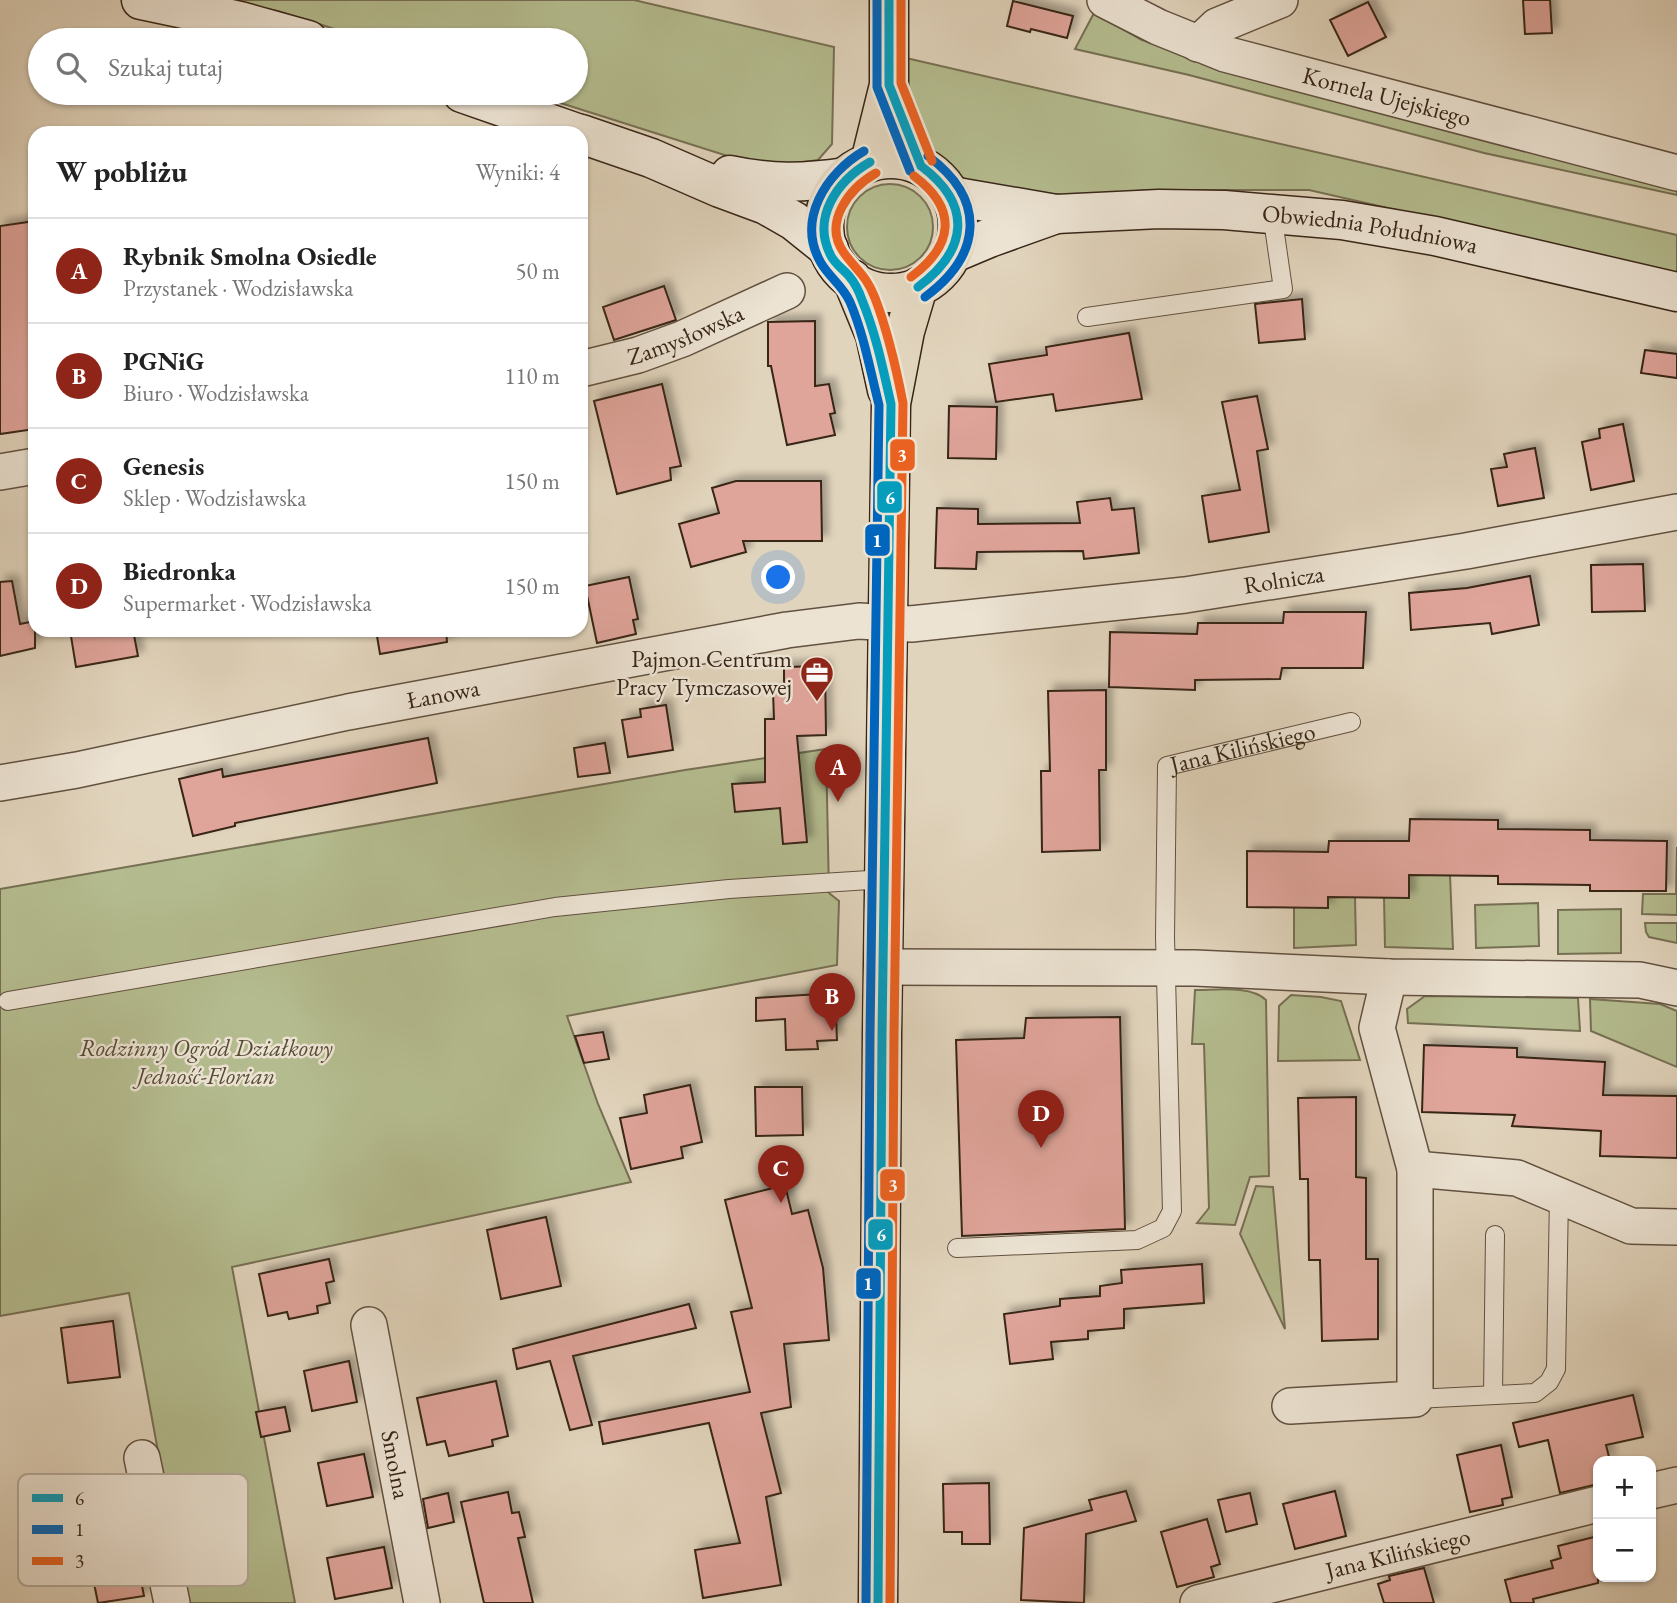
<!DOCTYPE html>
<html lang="pl">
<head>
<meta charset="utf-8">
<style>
  :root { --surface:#fff; --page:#f2f2f2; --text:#222; --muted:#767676; --line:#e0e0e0; --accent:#8f2418 }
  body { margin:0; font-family:"EB Garamond",serif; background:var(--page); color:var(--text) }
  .controls { position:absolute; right:21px; bottom:21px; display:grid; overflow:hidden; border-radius:14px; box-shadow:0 2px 5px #0004 }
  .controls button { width:63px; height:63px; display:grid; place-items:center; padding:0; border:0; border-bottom:2px solid var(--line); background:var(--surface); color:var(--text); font:35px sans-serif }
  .you { position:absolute; left:779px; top:578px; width:24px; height:24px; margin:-18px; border:5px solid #fff; border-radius:50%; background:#1a73e8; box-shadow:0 0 0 10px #1a73e833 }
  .badge { display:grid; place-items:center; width:46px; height:46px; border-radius:50%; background:var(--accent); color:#fff; font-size:23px; font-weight:700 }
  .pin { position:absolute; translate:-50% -58px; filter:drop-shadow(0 2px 4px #0008) }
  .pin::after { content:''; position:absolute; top:37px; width:24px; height:21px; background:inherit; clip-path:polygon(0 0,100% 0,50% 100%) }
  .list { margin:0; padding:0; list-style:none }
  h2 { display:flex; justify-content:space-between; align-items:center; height:91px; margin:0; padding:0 28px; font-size:30px }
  h2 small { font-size:23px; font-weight:400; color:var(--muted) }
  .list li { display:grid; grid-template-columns:46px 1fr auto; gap:21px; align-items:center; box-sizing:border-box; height:105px; padding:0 28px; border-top:2px solid var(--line) }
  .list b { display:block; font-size:26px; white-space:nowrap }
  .list p { margin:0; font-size:23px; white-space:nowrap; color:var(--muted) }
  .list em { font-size:23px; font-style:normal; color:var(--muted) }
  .icon { flex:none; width:38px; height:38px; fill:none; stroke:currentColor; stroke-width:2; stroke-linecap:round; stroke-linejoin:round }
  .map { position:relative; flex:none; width:1677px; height:1603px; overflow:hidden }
  .search { position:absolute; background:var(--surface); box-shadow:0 2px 5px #0004; left:28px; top:28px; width:560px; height:77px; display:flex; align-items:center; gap:18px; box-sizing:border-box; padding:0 24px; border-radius:38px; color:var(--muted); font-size:26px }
  .panel { position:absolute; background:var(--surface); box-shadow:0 2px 5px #0004; left:28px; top:126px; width:560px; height:511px; border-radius:21px }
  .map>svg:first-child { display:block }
  .green { fill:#b4bc8f; stroke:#767053; stroke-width:2 }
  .building { fill:#dfa49a; stroke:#372517; stroke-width:2; filter:url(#shadow) }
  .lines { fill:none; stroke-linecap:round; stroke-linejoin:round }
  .service-casing { stroke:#625140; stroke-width:20 }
  .minor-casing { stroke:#625140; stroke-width:38 }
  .secondary-casing { stroke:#372517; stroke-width:41 }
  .primary-casing { stroke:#372517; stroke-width:41 }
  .service { stroke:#ece3d3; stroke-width:18 }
  .minor { stroke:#ece3d3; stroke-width:35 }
  .secondary { stroke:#ece3d3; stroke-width:38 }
  .primary { stroke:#e1d4bc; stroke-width:38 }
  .bus-1-casing { stroke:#ece3d3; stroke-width:14 }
  .bus-2-casing { stroke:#ece3d3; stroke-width:14 }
  .bus-3-casing { stroke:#ece3d3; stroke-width:14 }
  .bus-1 { stroke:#069cbc; stroke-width:9 }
  .bus-2 { stroke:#0065bd; stroke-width:9 }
  .bus-3 { stroke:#e96221; stroke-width:9 }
  .labels { text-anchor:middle; stroke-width:5; stroke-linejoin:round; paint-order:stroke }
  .street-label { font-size:24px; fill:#372517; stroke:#ece3d3 }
  .poi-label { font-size:24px; fill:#372517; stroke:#ece3d3; text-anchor:end }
  .park-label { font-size:24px; font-style:italic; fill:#564b35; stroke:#ece3d3 }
  .key { fill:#ece3d3; stroke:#b6aa9b; stroke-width:2 }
  .key-label { font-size:19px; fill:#372517 }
  .line-badge { stroke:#ece3d3; stroke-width:2.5 }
  .badge-label { font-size:19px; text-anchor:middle; font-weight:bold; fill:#fff }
</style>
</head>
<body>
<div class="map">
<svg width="1677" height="1603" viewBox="0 0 1677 1603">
  <defs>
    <filter id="shadow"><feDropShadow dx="6" dy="-6" stdDeviation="3.5" flood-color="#0004"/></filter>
  </defs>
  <rect width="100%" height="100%" fill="#e1d4bc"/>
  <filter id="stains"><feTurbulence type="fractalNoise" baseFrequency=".00286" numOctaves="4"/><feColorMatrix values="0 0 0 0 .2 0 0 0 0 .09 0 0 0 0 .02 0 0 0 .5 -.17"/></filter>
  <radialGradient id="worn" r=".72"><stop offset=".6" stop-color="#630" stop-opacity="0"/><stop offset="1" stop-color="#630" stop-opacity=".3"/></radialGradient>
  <path class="green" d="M213 0H634L834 47 832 144 818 160 782 165 737 159 529 93H576V40H369L278 11Z
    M1094 13 1142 40 1231 66 1677 183V195L1484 153 1189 75 1075 49Z
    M906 58 1677 235V274L1309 190H1145L1041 202 966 189 927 156 909 105Z
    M847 227a43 43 0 1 1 86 0a43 43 0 1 1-86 0Z
    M826 749 829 893 839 901 837 965 567 1016 598 1104 631 1182 232 1267 295 1603H181L166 1495 129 1293 0 1316V889L685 770Z
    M1677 847V915L1642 914 1643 894H1676Z
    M1409 875H1450L1453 949 1385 947 1384 897Z
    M1328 897H1355L1356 945 1294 948V907Z
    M1538 903 1539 946 1476 948 1475 905Z
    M1621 909V953L1558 954V910Z
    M1645 923H1677V943L1649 937 1646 932Z
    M1195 990C1216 990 1251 985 1266 1000L1269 1176 1250 1177 1235 1225 1197 1223 1209 1208 1204 1044H1192Z
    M1291 995 1321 997 1341 1001 1360 1060 1278 1061 1279 1006Z
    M1425 996 1578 998 1580 1031 1408 1023 1407 1009Z
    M1590 999 1660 1004 1677 1011V1067L1591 1031Z
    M1256 1186 1273 1187 1285 1329 1240 1234Z"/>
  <path class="building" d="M1523 0H1550L1552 33 1525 34Z
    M1013 1 1073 16 1067 38 1031 29 1030 32 1007 26Z
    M1368 2 1386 37 1348 56 1330 20Z
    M35 221V429L0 434V226Z
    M664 286 676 320 614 340 603 307Z
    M1302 299 1305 339 1259 343 1255 304Z
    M815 321V386L829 384 835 413 830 414 835 435 787 445 771 366H768V322Z
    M1129 333 1142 399 1056 411 1053 394 996 402 989 364 1047 355 1046 347Z
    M1645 350 1677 354V378L1641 373Z
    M662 384 681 466 670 468 671 480 617 494 594 401Z
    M1257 396 1268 449 1257 451 1269 532 1209 542 1202 496 1240 490 1222 402Z
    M949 406 997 407 996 459 948 458Z
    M1623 424 1634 481 1591 490 1582 442 1600 438 1599 429Z
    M1535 448 1544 498 1498 506 1491 469 1507 467 1504 454Z
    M736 481H821L822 541H743L746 552 691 567 679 524 719 513 712 488Z
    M1110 498 1112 510 1134 508 1139 553 1084 559 1083 551 977 552 976 569 935 568 937 508 978 509V524L1080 523 1077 502Z
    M1643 564 1645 611 1592 612 1591 565Z
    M1530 576 1539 625 1492 634 1490 623 1411 630 1409 593 1467 588Z
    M629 577 638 619 633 620 636 634 597 643 585 586Z
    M12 581 20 624 35 621V648L0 656V582Z
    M1284 612H1366L1363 668H1282L1280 679 1195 680V690L1109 687 1110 632 1197 634 1198 623H1283Z
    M70 630H133L138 656 76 667Z
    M376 630H446L447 642 380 654Z
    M825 666 826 735 797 736 807 842 783 844 780 808 735 812 732 784 765 782V719H774L773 692H784V667Z
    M1106 690V770H1099L1100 850 1042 852 1041 771H1050L1048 691Z
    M666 705 673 750 628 757 622 720 641 717 640 709Z
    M428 738 437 783 235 823V826L193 836 179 779 222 769 223 777Z
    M605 743 610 773 578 777 574 748Z
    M1410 819 1498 820V829L1590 830V840L1667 841 1666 891H1590V885L1498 884V876L1409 875V898L1328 897V908L1247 907V851L1328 852 1329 841H1409Z
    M835 993 837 1040 817 1041 818 1049 786 1050 785 1019 756 1021V998Z
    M1120 1017 1125 1229 962 1236 956 1040 1024 1038 1026 1018Z
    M603 1032 609 1059 584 1063 575 1036Z
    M1424 1045 1517 1048V1057L1605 1062 1603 1095 1677 1096V1158L1600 1156 1601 1131 1512 1126 1515 1115 1422 1112Z
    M690 1085 702 1142 681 1147 683 1158 631 1169 620 1118 647 1113 644 1095Z
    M755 1087H802L803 1135 756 1136Z
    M1356 1097V1177L1366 1178V1259H1378V1339L1322 1341 1320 1260H1309L1308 1179H1300L1298 1098Z
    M785 1185 792 1214 808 1210 823 1268 829 1340 784 1344 791 1407 761 1413 781 1493 766 1497 781 1585 703 1598 695 1550 740 1543 709 1423 603 1444 599 1422 750 1392 731 1312 752 1308 725 1200Z
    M546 1217 561 1286 501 1299 487 1230Z
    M329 1259 334 1281 326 1283 330 1303 317 1306 318 1313 289 1319 287 1312 268 1316 259 1274Z
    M1202 1264 1204 1303 1124 1309V1328L1088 1331V1339L1051 1342 1053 1359 1010 1364 1004 1314 1060 1306V1299L1100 1296V1286L1122 1283 1121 1270Z
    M689 1304 696 1328 573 1356 592 1425 570 1430 550 1361 517 1369 513 1349Z
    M113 1321 120 1377 68 1383 61 1328Z
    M349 1361 357 1402 312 1411 304 1371Z
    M496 1381 508 1436 492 1440 493 1446 449 1456 445 1441 427 1445 417 1398Z
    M1633 1395 1643 1437 1606 1445 1610 1461H1598V1484L1560 1493 1548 1440 1519 1447 1513 1423Z
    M285 1407 290 1431 261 1437 256 1412Z
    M1501 1445 1512 1497 1502 1499 1503 1505 1470 1512 1457 1455Z
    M364 1454 373 1497 327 1506 318 1463Z
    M989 1483 990 1544H962V1532H944L943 1484Z
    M1126 1491 1136 1521 1086 1534 1084 1603 1021 1600 1024 1528 1092 1510 1089 1500Z
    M1335 1491 1346 1536 1295 1549 1283 1504Z
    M508 1492 512 1513 519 1512 525 1537 518 1538 533 1603H484L475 1564 461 1502Z
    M448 1493 454 1522 428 1528 423 1499Z
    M1250 1493 1257 1524 1226 1532 1218 1500Z
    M1207 1519 1220 1564 1211 1567 1214 1577 1177 1587 1161 1532Z
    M131 1531 144 1596 98 1603 85 1539Z
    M1598 1536V1583L1533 1599 1534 1603H1511L1505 1580 1553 1568 1551 1561 1561 1558 1558 1546Z
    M384 1547 392 1588 335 1599 327 1558Z
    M1424 1568 1434 1603H1384L1378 1584 1390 1580 1389 1576Z"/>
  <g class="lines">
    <g class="service-casing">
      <g id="service">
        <path d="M1087 317 1283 289 1272 213"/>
        <path d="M8 1001 555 907 729 889 885 879"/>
        <path id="s1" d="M957 1248 1137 1240 1163 1228 1172 1211 1165 937 1167 766 1351 722"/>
        <path d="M1493 1395 1495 1235"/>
        <path d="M1415 1399 1535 1393 1549 1382 1556 1369 1559 1196"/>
      </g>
    </g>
    <g class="minor-casing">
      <g id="minor">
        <path id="s2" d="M1105 0 1158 27 1225 54 1677 173"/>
        <path d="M1198 44 1217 26 1280 0"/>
        <path id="s3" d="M581 369 638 355 682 339 787 291"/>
        <path d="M0 472 35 466"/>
        <path id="s4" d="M0 783 77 770 348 712 787 630 859 621 911 624 1185 595 1466 551 1677 512"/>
        <path d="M884 967 1195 968 1389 977 1640 980 1677 988"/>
        <path d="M1415 1169 1517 1178 1631 1226 1677 1227"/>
        <path id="s5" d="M369 1325 422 1603"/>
        <path d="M1290 1406 1415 1399V1169L1377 1028 1389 977"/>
        <path d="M142 1458 172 1603"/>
        <path d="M1651 1491 1677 1485"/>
        <path id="s6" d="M1198 1603 1598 1504"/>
      </g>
    </g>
    <g class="secondary-casing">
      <g id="secondary">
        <path d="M141 0 240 21 308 40"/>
        <path d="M462 93 577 133"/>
        <path d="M581 134 651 158 720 188 766 205 794 221 829 249"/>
        <path d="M730 175C772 184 804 183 846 177"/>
        <path id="s7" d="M951 196 1056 214 1159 209 1224 210 1342 220 1435 236 1677 292"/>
        <path d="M951 254 989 238 1056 214"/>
      </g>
    </g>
    <g class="primary-casing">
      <path id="primary" d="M824 226a67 67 0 1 1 134 0a67 67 0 1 1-134 0Z
        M870 162 889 85V0
        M852 279 875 335 887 390
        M878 1603 882 1035 891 404 905 331 918 287"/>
    </g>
    <use href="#service" class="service"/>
    <use href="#minor" class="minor"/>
    <use href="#secondary" class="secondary"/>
    <use href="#primary" class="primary"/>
    <g class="bus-1-casing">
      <path id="bus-1" d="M889 0V85L921 166
        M870 162C837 181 811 218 831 256 835 264 843 269 849 276 855 283 859 291 862 300 876 334 883 369 891 404L882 1035 878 1603
        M918 287C968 250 973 205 921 166"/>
    </g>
    <g class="bus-2-casing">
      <path id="bus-2" d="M877 0V87L910 171
        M864 151C826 173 796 220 821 263 830 278 843 286 850 302 864 335 870 370 879 405L870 1035 866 1603
        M925 297C982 255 987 200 928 156"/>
    </g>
    <g class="bus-3-casing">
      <path id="bus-3" d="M901 0V83L932 161
        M876 173C850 188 822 222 844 253 857 271 866 275 875 298 888 332 896 367 903 403L894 1035 890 1603
        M911 277C954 245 958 209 914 176"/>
    </g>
    <use href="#bus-1" class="bus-1"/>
    <use href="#bus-2" class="bus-2"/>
    <use href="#bus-3" class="bus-3"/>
  </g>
  <defs>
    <g id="office-pin" transform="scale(1.75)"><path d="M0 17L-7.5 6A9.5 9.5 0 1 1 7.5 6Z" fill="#8f2418" stroke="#ece3d3"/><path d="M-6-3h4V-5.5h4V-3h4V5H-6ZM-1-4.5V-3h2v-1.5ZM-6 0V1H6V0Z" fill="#fff"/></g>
  </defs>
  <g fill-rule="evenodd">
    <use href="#office-pin" x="817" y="673"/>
  </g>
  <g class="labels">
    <g class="street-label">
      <text dy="8" stroke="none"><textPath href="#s2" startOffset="299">Kornela Ujejskiego</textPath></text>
      <text dy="8" stroke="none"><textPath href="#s7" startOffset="422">Obwiednia Południowa</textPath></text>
      <text dy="8" stroke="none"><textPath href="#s3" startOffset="110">Zamysłowska</textPath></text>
      <text dy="8" stroke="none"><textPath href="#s4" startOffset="1302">Rolnicza</textPath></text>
      <text dy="8" stroke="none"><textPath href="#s4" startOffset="452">Łanowa</textPath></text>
      <text dy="8" stroke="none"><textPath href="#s1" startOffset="751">Jana Kilińskiego</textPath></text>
      <text dy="8" stroke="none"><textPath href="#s5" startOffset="142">Smolna</textPath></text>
      <text dy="8" stroke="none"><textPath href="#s6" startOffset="206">Jana Kilińskiego</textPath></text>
    </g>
    <g class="poi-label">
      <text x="792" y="667">Pajmon Centrum<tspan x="792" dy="28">Pracy Tymczasowej</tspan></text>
    </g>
    <g class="park-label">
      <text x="206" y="1056">Rodzinny Ogród Działkowy<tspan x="206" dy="28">Jedność-Florian</tspan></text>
    </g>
  </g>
  <rect x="18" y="1474" width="230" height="112" rx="10" class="key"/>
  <rect x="32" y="1494" width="31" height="8" fill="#069cbc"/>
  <rect x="32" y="1525" width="31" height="9" fill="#0065bd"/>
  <rect x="32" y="1557" width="31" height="8" fill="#e96221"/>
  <g class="key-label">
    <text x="75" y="1505">6</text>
    <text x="75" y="1536">1</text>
    <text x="75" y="1568">3</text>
  </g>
  <g class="line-badge">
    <rect x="889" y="438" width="27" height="34" rx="7" fill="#e96221"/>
    <rect x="876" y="480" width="27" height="34" rx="7" fill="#069cbc"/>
    <rect x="864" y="523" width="27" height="34" rx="7" fill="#0065bd"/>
    <rect x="879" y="1168" width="27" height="34" rx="7" fill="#e96221"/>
    <rect x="867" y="1218" width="27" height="33" rx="7" fill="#069cbc"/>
    <rect x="855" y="1267" width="27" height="33" rx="7" fill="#0065bd"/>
  </g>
  <g class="badge-label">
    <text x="902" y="462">3</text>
    <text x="890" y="504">6</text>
    <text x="877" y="547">1</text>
    <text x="893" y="1192">3</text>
    <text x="881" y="1241">6</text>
    <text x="868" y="1290">1</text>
  </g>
  <rect width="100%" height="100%" filter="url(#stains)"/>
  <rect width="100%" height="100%" fill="url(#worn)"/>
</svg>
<div class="controls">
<button>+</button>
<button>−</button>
</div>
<div class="you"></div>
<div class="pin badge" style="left:838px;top:802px">A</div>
<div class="pin badge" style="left:832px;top:1031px">B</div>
<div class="pin badge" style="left:781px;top:1203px">C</div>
<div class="pin badge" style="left:1041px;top:1148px">D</div>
<div class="search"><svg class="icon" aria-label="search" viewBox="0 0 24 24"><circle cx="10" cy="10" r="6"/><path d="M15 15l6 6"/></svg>Szukaj tutaj</div>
<section class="panel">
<h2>W pobliżu<small>Wyniki: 4</small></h2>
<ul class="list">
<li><span class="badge">A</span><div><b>Rybnik Smolna Osiedle</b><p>Przystanek · Wodzisławska</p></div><em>50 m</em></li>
<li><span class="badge">B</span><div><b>PGNiG</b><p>Biuro · Wodzisławska</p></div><em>110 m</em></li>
<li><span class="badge">C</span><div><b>Genesis</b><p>Sklep · Wodzisławska</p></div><em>150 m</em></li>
<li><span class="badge">D</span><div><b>Biedronka</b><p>Supermarket · Wodzisławska</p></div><em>150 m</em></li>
</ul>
</section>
</div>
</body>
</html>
